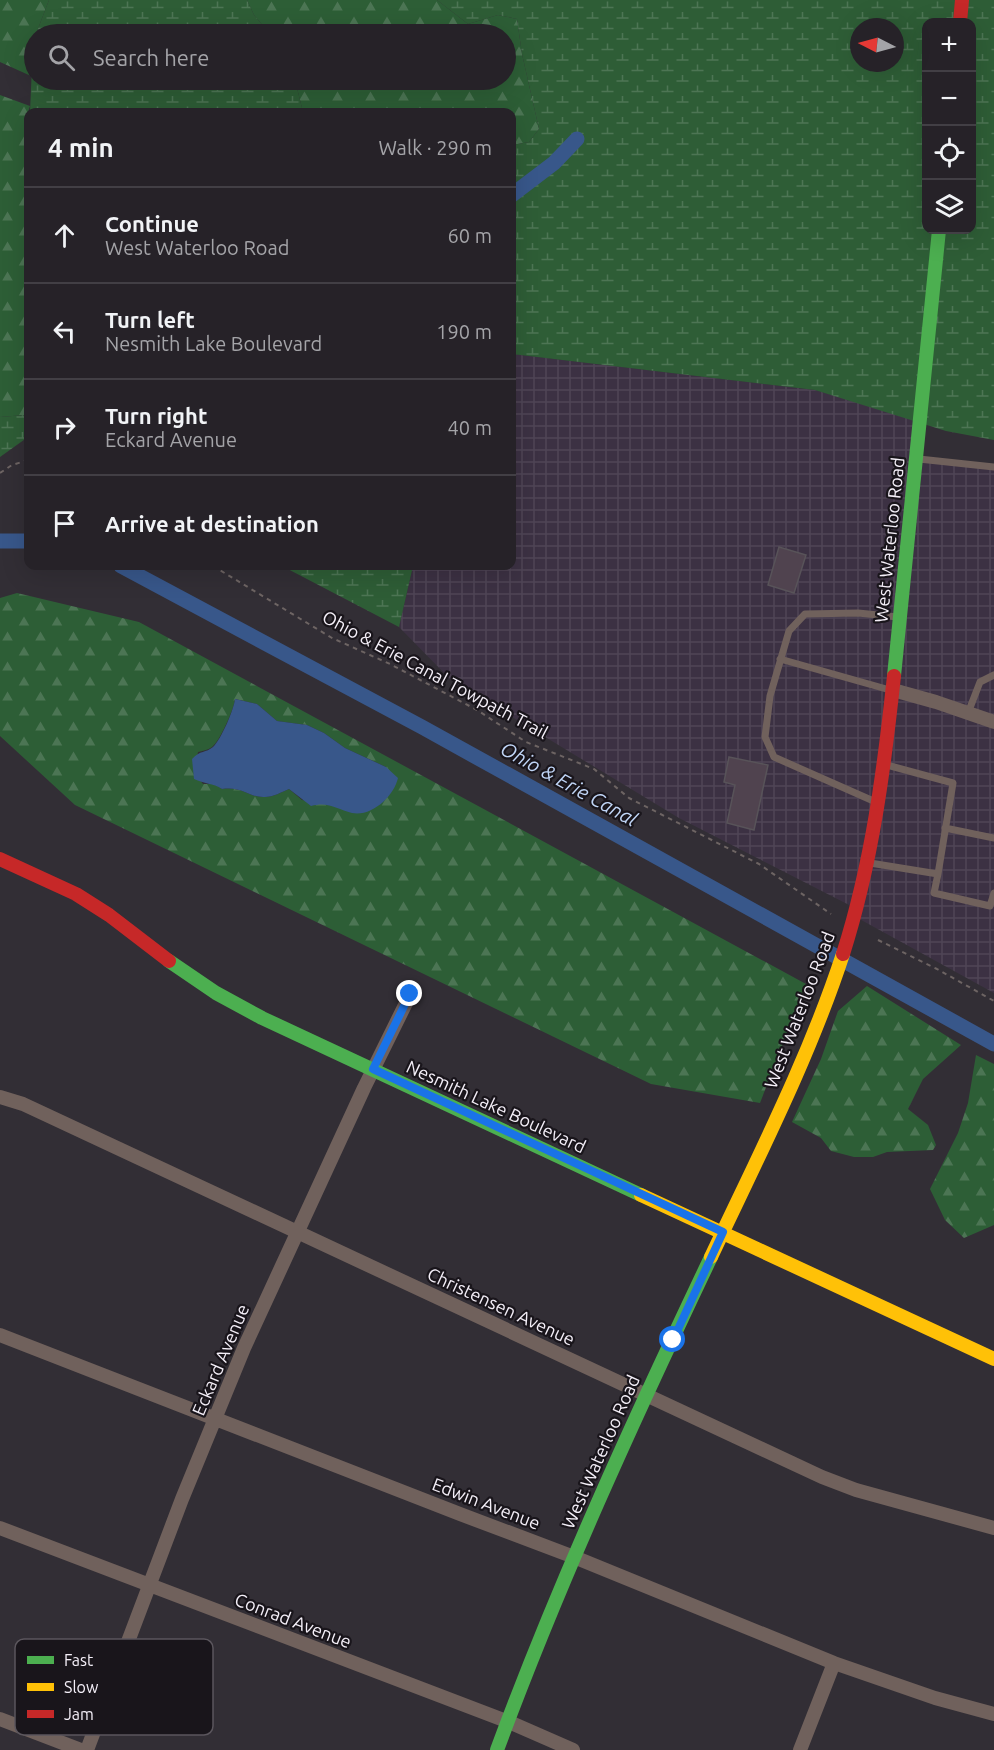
<!DOCTYPE html>
<html lang="en">
<head>
<meta charset="utf-8">
<style>
  :root { --surface:#262228; --page:#2e2a30; --text:#f1f3f6; --muted:#a4a4a8; --line:#423f45 }
  body { margin:0; font-family:Ubuntu,sans-serif; background:var(--page); color:var(--text) }
  .controls { position:absolute; right:18px; top:18px; display:grid; overflow:hidden; border-radius:12px; box-shadow:0 6px 24px #0002 }
  .controls button { width:54px; height:54px; display:grid; place-items:center; padding:0; border:0; border-bottom:2px solid var(--line); background:var(--surface); color:var(--text); font:30px sans-serif }
  .compass { position:absolute; left:850px; top:18px; width:54px; height:54px; border-radius:50%; background:var(--surface); box-shadow:0 6px 24px #0002; rotate:276deg }
  .stop { position:absolute; width:18px; height:18px; margin:-14px; border:4px solid #1a73e8; border-radius:50%; background:#fff }
  .stop.end { background:#1a73e8; border-color:#fff; box-shadow:0 2px 6px #0008 }
  .list { margin:0; padding:0; list-style:none }
  h2 { display:flex; justify-content:space-between; align-items:center; height:78px; margin:0; padding:0 24px; font-size:26px }
  h2 small { font-size:20px; font-weight:400; color:var(--muted) }
  .list li { display:grid; grid-template-columns:39px 1fr auto; gap:18px; align-items:center; box-sizing:border-box; height:96px; padding:0 24px; border-top:2px solid var(--line) }
  .list b { display:block; font-size:22px; white-space:nowrap }
  .list p { margin:0; font-size:20px; white-space:nowrap; color:var(--muted) }
  .list em { font-size:20px; font-style:normal; color:var(--muted) }
  .icon { flex:none; width:33px; height:33px; fill:none; stroke:currentColor; stroke-width:2; stroke-linecap:round; stroke-linejoin:round }
  .map { position:relative; flex:none; width:994px; height:1750px; overflow:hidden }
  .search { position:absolute; background:var(--surface); box-shadow:0 6px 24px #0002; left:24px; top:24px; width:492px; height:66px; display:flex; align-items:center; gap:15px; box-sizing:border-box; padding:0 21px; border-radius:33px; color:var(--muted); font-size:22px }
  .panel { position:absolute; background:var(--surface); box-shadow:0 6px 24px #0002; left:24px; top:108px; width:492px; height:462px; border-radius:12px }
  .map>svg:first-child { display:block }
  .industrial { fill:url(#industrial-grid) }
  .forest { fill:url(#forest-firs); fill-rule:evenodd }
  .wetland { fill:url(#wetland-marsh); fill-rule:evenodd }
  .water { fill:#38578a }
  .lines { fill:none; stroke-linecap:round; stroke-linejoin:round }
  .canal { stroke:#38578a; stroke-width:15 }
  .building { fill:#50434f; stroke:#585359; stroke-width:1.5 }
  .path { stroke:#6d6463; stroke-width:2; stroke-dasharray:4.5 4.5; stroke-linecap:butt }
  .lane { stroke:#70615c; stroke-width:7 }
  .street { stroke:#70615c; stroke-width:14 }
  .fast { stroke:#4caf50; stroke-width:14 }
  .slow { stroke:#ffc107; stroke-width:14 }
  .jam { stroke:#c62828; stroke-width:14 }
  .route { stroke:#1a73e8; stroke-width:8 }
  .labels { text-anchor:middle; stroke-width:4.5; stroke-linejoin:round; paint-order:stroke }
  .street-label { font-size:18px; fill:#f4eff8; stroke:#19151b }
  .water-label { font-size:20px; font-style:italic; fill:#c0d5f6; stroke:#19151b }
  .key { fill:#19151b; stroke:#5b565d; stroke-width:1.5 }
  .key-label { font-size:16px; fill:#f4eff8 }
</style>
</head>
<body>
<div class="map">
<svg width="994" height="1750" viewBox="0 0 994 1750">
  <defs>
    <pattern id="industrial-grid" width="8" height="8" patternUnits="userSpaceOnUse" patternTransform="scale(1.5)"><rect width="8" height="8" fill="#3c3143"/><path d="M0 4h8M4 0v8" fill="none" stroke="#4f4556"/></pattern>
    <pattern id="forest-firs" width="22" height="20" patternUnits="userSpaceOnUse" patternTransform="scale(1.5)"><rect width="22" height="20" fill="#2d5e36"/><path d="M5 1l3.5 6h-7zM16 11l3.5 6h-7z" fill="#4c7554"/></pattern>
    <pattern id="wetland-marsh" width="20" height="14" patternUnits="userSpaceOnUse" patternTransform="scale(1.5)"><rect width="20" height="14" fill="#2e5d36"/><path d="M1 5h8M5 5V1M11 12h8M15 12V8" fill="none" stroke="#4d7554"/></pattern>
  </defs>
  <rect width="100%" height="100%" fill="#322e35"/>
  <path class="industrial" d="M512 354 815 390 920 421 916 458 994 467V993L854 916 855 908 679 818 451 680 399 627 413 566H512Z"/>
  <path class="forest" d="M0 0H49L36 34H34L31 76 0 62Z
    M247 0H437L468 24 498 15 517 19 522 54 539 129 529 142 512 145V112H303L295 80H506V34H270L254 15Z
    M0 95 30 106 28 112V410L25 415 0 417Z
    M17 593 139 622 806 984 760 1103 651 1084 75 805 0 736V598ZM235 699 257 704 277 721 307 725 324 733 345 748 386 767 354 813 333 805 302 800 289 789C282 792 273 797 265 797 249 798 243 786 222 789L215 784H203L194 773 198 752C202 751 208 750 212 747 220 741 234 709 235 699Z
    M867 986 961 1045 923 1079 908 1109 928 1125 936 1145 933 1150 887 1152 873 1157H854L831 1151 821 1138 792 1122 821 1059 838 1011Z
    M976 1055 994 1064V1225L964 1238 945 1220 930 1189 958 1133 968 1103Z"/>
  <path class="wetland" d="M49 0H247L254 15 270 34H36Z
    M437 0H994V440L946 431 815 390 512 354V145L529 142 539 129 522 54 517 19 498 15 468 24ZM926 22H972V230H926ZM859 27H895V63H859Z
    M34 39V80H295L303 112H30L33 44Z
    M28 410V437L0 457V417L25 415Z
    M282 566H413L399 627Z"/>
  <path class="water" d="M235 699 257 704 277 721 307 725 324 733 345 748 386 767 398 778C394 796 372 817 352 813 337 809 328 801 311 806L289 789C282 792 273 797 265 797 249 798 243 786 222 789 213 783 204 784 194 779L192 759C200 750 206 753 213 747 221 740 234 709 235 699Z"/>
  <g class="lines">
    <path class="canal" d="M512 195 554 163 577 139
      M0 541H28
      M121 566 422 727 994 1044"/>
  </g>
  <path class="building" d="M779 547 806 555 794 593 768 585Z
    M729 757 768 765 754 830 727 823 735 785 724 782Z"/>
  <g class="lines">
    <path class="path" d="M0 473 12 465 28 460
      M213 566 332 638 390 664 477 710 526 742 594 769 629 798 759 864 831 914
      M878 940 937 969 994 1001"/>
    <path class="lane" d="M919 459 994 467
      M780 659 890 690
      M968 713 980 682 994 675
      M878 803 774 757 765 737 770 696 789 631 805 614 858 613 898 617
      M945 828 994 838
      M870 863 938 874 953 783 887 765
      M938 874 934 893 990 906 994 893"/>
    <path class="street" d="M893 690 936 702 994 722
      M0 1097 23 1104 822 1477 856 1490 994 1528
      M0 1335 460 1514 574 1557 834 1663 935 1698 994 1714
      M0 1528 509 1722 573 1750
      M0 1719 81 1750
      M87 1750 182 1499 244 1348 364 1088 410 995
      M800 1750 834 1663"/>
    <path class="fast" d="M894 676 939 230
      M169 961 216 993 262 1018 641 1195
      M497 1750C559 1582 634 1419 711 1257"/>
    <path class="slow" d="M641 1195 994 1359
      M711 1257C758 1157 809 1058 843 954"/>
    <path class="jam" d="M960 22 962 0
      M0 859 76 894 109 915 169 961
      M843 954C872 863 884 770 894 676"/>
  </g>
  <g class="lines">
    <path class="route" d="M410 994 373 1069 723 1232 673 1340"/>
  </g>
  <g class="labels">
    <g class="street-label">
      <text transform="translate(890 540) rotate(-84)" y="6">West Waterloo Road</text>
      <text transform="translate(435 675) rotate(28)" y="6">Ohio &amp; Erie Canal Towpath Trail</text>
      <text transform="translate(800 1010) rotate(-69)" y="6">West Waterloo Road</text>
      <text transform="translate(496 1107) rotate(25)" y="6">Nesmith Lake Boulevard</text>
      <text transform="translate(501 1307) rotate(25)" y="6">Christensen Avenue</text>
      <text transform="translate(221 1360) rotate(-67)" y="6">Eckard Avenue</text>
      <text transform="translate(601 1452) rotate(-66)" y="6">West Waterloo Road</text>
      <text transform="translate(486 1504) rotate(21)" y="6">Edwin Avenue</text>
      <text transform="translate(293 1621) rotate(21)" y="6">Conrad Avenue</text>
    </g>
    <g class="water-label">
      <text transform="translate(569 784) rotate(29)" y="7">Ohio &amp; Erie Canal</text>
    </g>
  </g>
  <rect x="15" y="1639" width="198" height="96" rx="9" class="key"/>
  <rect x="27" y="1656" width="27" height="8" fill="#4caf50"/>
  <rect x="27" y="1683" width="27" height="8" fill="#ffc107"/>
  <rect x="27" y="1710" width="27" height="8" fill="#c62828"/>
  <g class="key-label">
    <text x="64" y="1666">Fast</text>
    <text x="64" y="1693">Slow</text>
    <text x="64" y="1720">Jam</text>
  </g>
</svg>
<div class="controls">
<button>+</button>
<button>−</button>
<button><svg class="icon" aria-label="locate" viewBox="0 0 24 24"><circle cx="12" cy="12" r="6"/><path d="M12 2v4M12 18v4M2 12h4M18 12h4"/></svg></button>
<button><svg class="icon" aria-label="layers" viewBox="0 0 24 24"><path d="M12 4l9 5-9 5-9-5zM3 14l9 5 9-5"/></svg></button>
</div>
<svg class="compass" viewBox="-18 -18 36 36"><path d="M0-13l5 13h-10z" fill="#e53935"/><path d="M0 13l5-13h-10z" fill="#a4a4a8"/></svg>
<div class="stop" style="left:673px;top:1340px"></div>
<div class="stop end" style="left:410px;top:994px"></div>
<div class="search"><svg class="icon" aria-label="search" viewBox="0 0 24 24"><circle cx="10" cy="10" r="6"/><path d="M15 15l6 6"/></svg>Search here</div>
<section class="panel">
<h2>4 min<small>Walk · 290 m</small></h2>
<ul class="list">
<li><svg class="icon" aria-label="ahead" viewBox="0 0 24 24"><path d="M12 20V5M6 11l6-6 6 6"/></svg><div><b>Continue</b><p>West Waterloo Road</p></div><em>60 m</em></li>
<li><svg class="icon" aria-label="left" viewBox="0 0 24 24"><path d="M17 20v-9H6M10 6l-5 5 5 5"/></svg><div><b>Turn left</b><p>Nesmith Lake Boulevard</p></div><em>190 m</em></li>
<li><svg class="icon" aria-label="right" viewBox="0 0 24 24"><path d="M7 20v-9h11M14 6l5 5-5 5"/></svg><div><b>Turn right</b><p>Eckard Avenue</p></div><em>40 m</em></li>
<li><svg class="icon" aria-label="arrive" viewBox="0 0 24 24"><path d="M6 21V4h12l-3 4 3 4H6"/></svg><div><b>Arrive at destination</b></div></li>
</ul>
</section>
</div>
</body>
</html>
